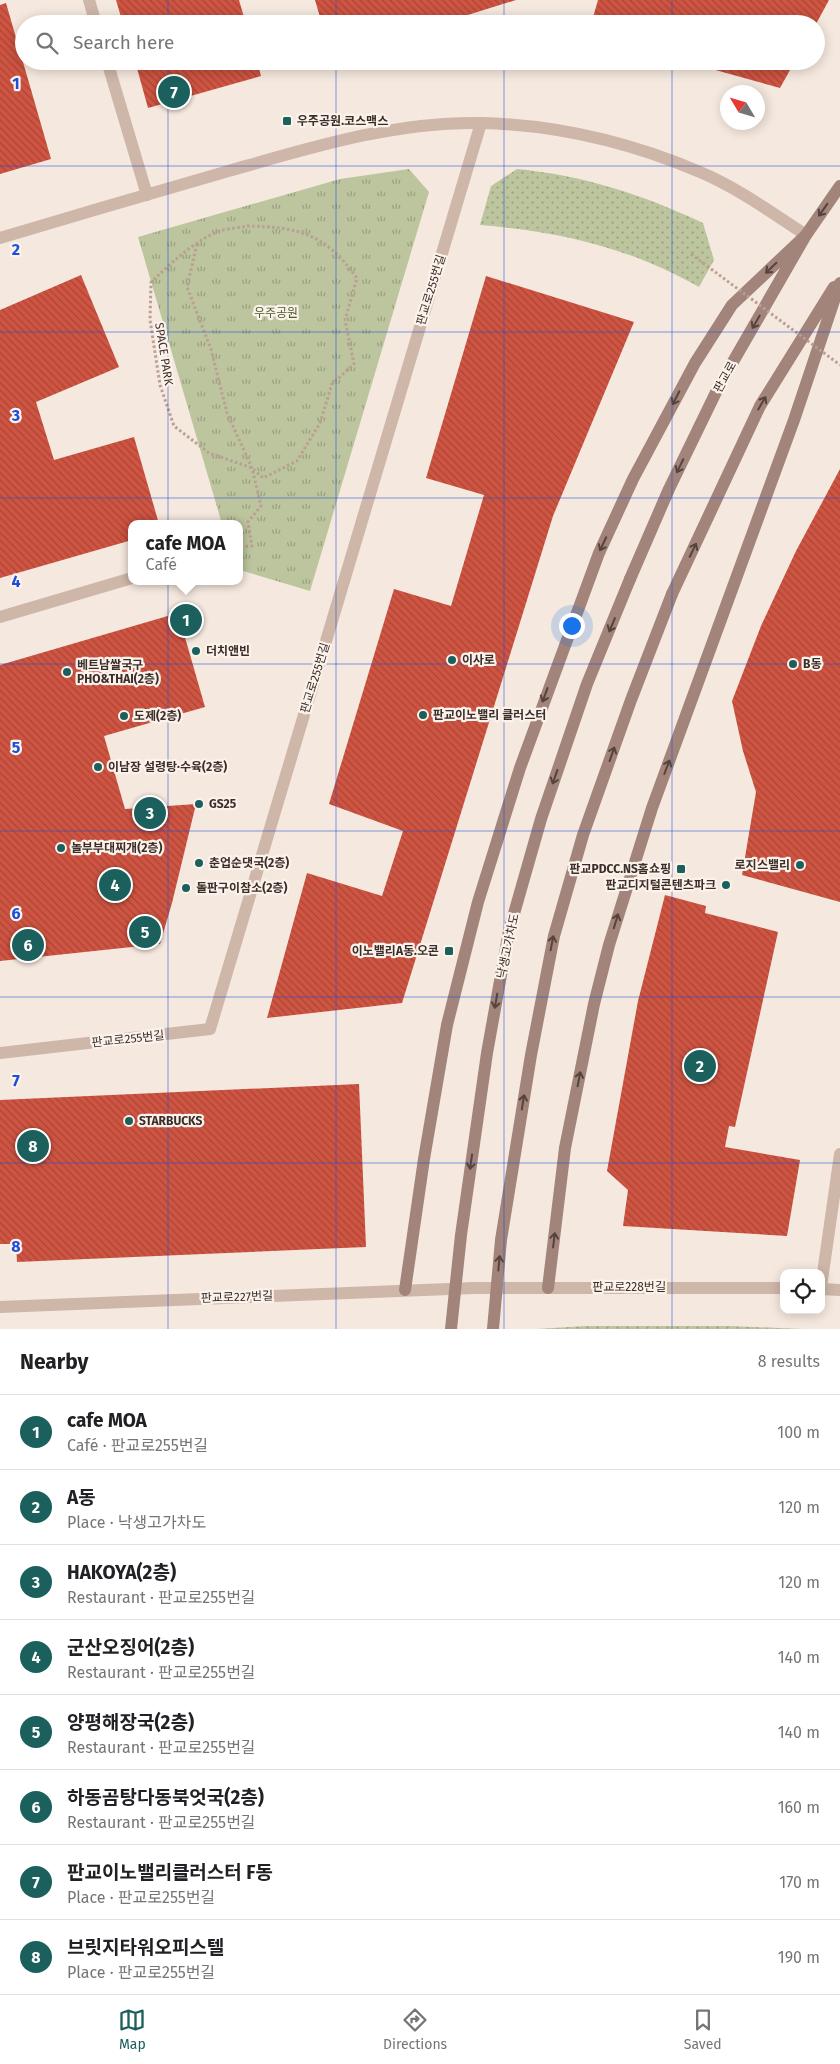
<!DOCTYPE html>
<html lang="en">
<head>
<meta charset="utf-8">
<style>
  :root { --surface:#fff; --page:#f6f6f6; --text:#202124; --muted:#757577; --line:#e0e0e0; --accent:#1b605d }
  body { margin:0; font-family:"Fira Sans","Noto Sans KR",sans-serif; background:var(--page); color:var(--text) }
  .controls { position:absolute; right:15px; bottom:15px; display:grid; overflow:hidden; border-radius:10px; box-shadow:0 2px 12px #0003 }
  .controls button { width:45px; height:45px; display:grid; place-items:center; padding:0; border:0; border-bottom:1px solid var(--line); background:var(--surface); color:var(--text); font:25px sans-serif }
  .compass { position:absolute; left:720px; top:85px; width:45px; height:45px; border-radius:50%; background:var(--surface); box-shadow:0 2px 12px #0003; rotate:308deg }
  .you { position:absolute; left:571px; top:625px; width:18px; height:18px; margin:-12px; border:4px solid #fff; border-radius:50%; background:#1a73e8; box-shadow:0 0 0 8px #1a73e833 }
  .badge { display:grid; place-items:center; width:32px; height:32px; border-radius:50%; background:var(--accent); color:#fff; font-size:16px; font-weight:700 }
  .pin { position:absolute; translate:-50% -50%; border:2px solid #fff; box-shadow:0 1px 5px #0006 }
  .popup { position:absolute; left:128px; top:520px; width:115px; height:65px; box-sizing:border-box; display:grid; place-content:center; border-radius:10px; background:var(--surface); filter:drop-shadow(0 1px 4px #0005); font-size:16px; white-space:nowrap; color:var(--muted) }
  .popup b { font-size:19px; color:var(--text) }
  .popup::after { content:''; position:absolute; left:50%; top:100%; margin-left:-10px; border:10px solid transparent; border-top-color:var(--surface) }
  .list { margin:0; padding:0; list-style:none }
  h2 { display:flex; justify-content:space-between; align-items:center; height:65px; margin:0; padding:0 20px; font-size:21px }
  h2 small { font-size:16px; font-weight:400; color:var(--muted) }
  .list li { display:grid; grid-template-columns:32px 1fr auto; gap:15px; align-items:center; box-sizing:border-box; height:75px; padding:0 20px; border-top:1px solid var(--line) }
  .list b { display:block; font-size:19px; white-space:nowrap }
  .list p { margin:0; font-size:16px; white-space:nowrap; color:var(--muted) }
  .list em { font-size:16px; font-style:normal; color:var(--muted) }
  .icon { flex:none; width:28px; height:28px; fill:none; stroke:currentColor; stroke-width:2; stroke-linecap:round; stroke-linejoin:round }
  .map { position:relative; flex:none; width:840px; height:1329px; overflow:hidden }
  .search { position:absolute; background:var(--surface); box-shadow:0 2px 12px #0003; left:15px; right:15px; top:15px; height:55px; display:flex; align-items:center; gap:12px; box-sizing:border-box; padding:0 18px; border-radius:28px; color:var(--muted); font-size:19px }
  .sheet { height:665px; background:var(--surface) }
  nav { display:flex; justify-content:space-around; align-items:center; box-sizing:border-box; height:70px; border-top:1px solid var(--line); background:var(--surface); font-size:14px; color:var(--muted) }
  nav a { display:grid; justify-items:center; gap:2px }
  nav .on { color:var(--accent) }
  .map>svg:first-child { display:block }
  .grass { fill:url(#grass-dots) }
  .park { fill:url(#park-tufts) }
  .building { fill:url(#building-back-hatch) }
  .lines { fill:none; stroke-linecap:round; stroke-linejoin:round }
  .path { stroke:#ba9f93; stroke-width:3; stroke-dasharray:2.5 2.5; stroke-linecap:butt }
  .pedestrian { stroke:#ceb6a9; stroke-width:12 }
  .minor { stroke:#ceb6a9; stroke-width:12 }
  .tertiary { stroke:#ceb6a9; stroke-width:12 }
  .secondary { stroke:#a2847a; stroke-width:12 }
  .path-bridge { stroke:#ba9f93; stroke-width:3; stroke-dasharray:2.5 2.5; stroke-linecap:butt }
  .secondary-bridge { stroke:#a2847a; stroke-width:12 }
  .oneway { stroke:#55433d }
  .grid { fill:none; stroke:#1d4ed8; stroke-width:1; stroke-opacity:0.55 }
  .poi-dot { fill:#1b605d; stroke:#fbf2eb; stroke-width:2 }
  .labels { text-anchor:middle; stroke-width:4.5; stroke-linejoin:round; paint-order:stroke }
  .poi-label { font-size:12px; font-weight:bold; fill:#3b2d29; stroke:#fbf2eb; text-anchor:start }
  .street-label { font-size:12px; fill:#3b2d29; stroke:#fbf2eb }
  .park-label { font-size:12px; fill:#4f5b2b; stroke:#fbf2eb }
  .grid-label { font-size:16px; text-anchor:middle; font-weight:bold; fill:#1d4ed8; stroke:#fbf2eb; stroke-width:4.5; stroke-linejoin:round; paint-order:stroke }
</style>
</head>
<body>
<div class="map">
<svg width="840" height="1329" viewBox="0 0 840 1329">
  <defs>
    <pattern id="grass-dots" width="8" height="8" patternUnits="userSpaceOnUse" patternTransform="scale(1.25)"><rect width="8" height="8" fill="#bcc59d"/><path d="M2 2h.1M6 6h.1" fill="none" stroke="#9aa080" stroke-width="1.8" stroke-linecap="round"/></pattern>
    <pattern id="park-tufts" width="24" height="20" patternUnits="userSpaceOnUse" patternTransform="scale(1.25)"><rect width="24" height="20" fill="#bcc59d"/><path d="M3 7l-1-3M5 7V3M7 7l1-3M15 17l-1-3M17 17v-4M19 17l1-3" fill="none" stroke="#9aa080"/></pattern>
    <pattern id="building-back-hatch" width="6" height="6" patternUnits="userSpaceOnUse" patternTransform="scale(1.25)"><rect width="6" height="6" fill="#cf5442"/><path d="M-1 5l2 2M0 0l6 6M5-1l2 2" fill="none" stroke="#a94637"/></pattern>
  </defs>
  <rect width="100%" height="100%" fill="#f5e8de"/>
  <path class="grass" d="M517 169C582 175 644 195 703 223L714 260 699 287C631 248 558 231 480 225L491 186Z
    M586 1326H730L803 1329H537Z"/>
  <path class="park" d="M409 169 429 192 310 591 240 570V524H222L138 237 340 179Z"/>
  <path class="building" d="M116 0H239L246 24H123Z
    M315 0H516L439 24H322Z
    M598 0H829L816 24H591Z
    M6 3 51 159 0 174V5Z
    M135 61H257L261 76 148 108Z
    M683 61H795L780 88Z
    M81 275 119 367 36 402 54 460 134 437 159 524H132V540L0 578V310Z
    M486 276 634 322 553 516 402 1003 267 1018 307 873 382 896 403 831 329 804 394 589 451 606 484 495 426 478Z
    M840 469V902L742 875 756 792 743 751 732 701 761 626 796 551Z
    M178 613 205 707 104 736 125 809 196 804 172 903 160 944 0 961V665Z
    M665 895 706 906 705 913 778 932 735 1127 729 1126 725 1147 800 1160 787 1236 623 1226 628 1190 607 1171 638 1001Z
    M359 1084 366 1247 17 1262 16 1244H0V1100Z"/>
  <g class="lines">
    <path class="path" d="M247 226C300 227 325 234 357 278L345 320 354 364 332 384 320 423 297 461 263 478 252 468 209 453 174 426 160 385 150 320 151 282C172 263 193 241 220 231 228 228 239 228 247 226Z
      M197 244 187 287 211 349 227 413 252 468 261 506 248 522 252 546 240 547"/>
    <path class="pedestrian" d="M89 0 96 24
      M107 61 147 195
      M0 617 132 578"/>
    <path class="minor" d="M0 1053 210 1029 481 123
      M821 1287 840 1154"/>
    <path class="tertiary" d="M0 238C77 215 155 192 232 170 313 147 397 121 482 123 556 125 632 143 700 172 738 188 772 213 806 235
      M821 1289 840 1290
      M0 1307 474 1288H784"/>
    <path class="secondary" d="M630 579 669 489 719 386 806 235 840 186
      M672 594 760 406 834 287
      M548 1288 565 1148 594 1004 609 945 652 808 794 420 840 283
      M405 1290 424 1159 447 1025 478 902 520 768 599 553 633 479 695 363 732 305 806 235"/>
    <path class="path-bridge" d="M691 254 840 365"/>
    <path class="secondary-bridge" d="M451 1329 461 1235 487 1053 509 931 541 819 587 684 630 579
      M493 1329 501 1240 531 1055 554 936 583 835 631 700 672 594"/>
  </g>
  <defs><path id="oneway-shaft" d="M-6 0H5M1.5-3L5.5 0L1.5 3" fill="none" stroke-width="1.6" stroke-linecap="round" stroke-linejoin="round" transform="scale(1.25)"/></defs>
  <g class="oneway">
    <use href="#oneway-shaft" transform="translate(823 210) rotate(125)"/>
    <use href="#oneway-shaft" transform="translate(771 268) rotate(136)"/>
    <use href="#oneway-shaft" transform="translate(756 322) rotate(120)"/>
    <use href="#oneway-shaft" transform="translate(676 398) rotate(117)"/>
    <use href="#oneway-shaft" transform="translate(762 403) rotate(-60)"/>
    <use href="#oneway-shaft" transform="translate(680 466) rotate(116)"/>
    <use href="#oneway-shaft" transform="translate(603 544) rotate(115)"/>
    <use href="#oneway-shaft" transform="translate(693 550) rotate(-64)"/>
    <use href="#oneway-shaft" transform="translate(612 625) rotate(113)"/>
    <use href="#oneway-shaft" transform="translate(545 695) rotate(110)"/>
    <use href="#oneway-shaft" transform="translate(612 754) rotate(-71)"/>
    <use href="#oneway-shaft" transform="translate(667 767) rotate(-69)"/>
    <use href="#oneway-shaft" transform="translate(555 777) rotate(109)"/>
    <use href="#oneway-shaft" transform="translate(616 921) rotate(-73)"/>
    <use href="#oneway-shaft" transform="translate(552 943) rotate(-79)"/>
    <use href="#oneway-shaft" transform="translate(496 1001) rotate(100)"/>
    <use href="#oneway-shaft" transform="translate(579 1079) rotate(-79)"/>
    <use href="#oneway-shaft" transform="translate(523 1102) rotate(-81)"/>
    <use href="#oneway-shaft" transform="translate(471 1162) rotate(98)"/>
    <use href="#oneway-shaft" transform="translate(554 1240) rotate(-83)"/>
    <use href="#oneway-shaft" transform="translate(499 1263) rotate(-85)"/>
  </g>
  <path class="grid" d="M168 0V24M336 0V24M504 0V24M672 0V24M168 61V1329M336 61V1329M504 61V1329M672 61V1329M0 166H840M0 332H840M0 498H840M0 664H840M0 831H840M0 997H840M0 1163H840"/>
  <g class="poi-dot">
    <rect x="282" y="116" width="10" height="10" rx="2.5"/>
    <circle cx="196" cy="651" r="5"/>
    <circle cx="452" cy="660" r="5"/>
    <circle cx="793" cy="664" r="5"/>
    <circle cx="67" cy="672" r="5"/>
    <circle cx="423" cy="715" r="5"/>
    <circle cx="124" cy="716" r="5"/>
    <circle cx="98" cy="767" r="5"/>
    <circle cx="199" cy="804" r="5"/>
    <circle cx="61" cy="848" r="5"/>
    <circle cx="199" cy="863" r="5"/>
    <circle cx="800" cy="865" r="5"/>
    <rect x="676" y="864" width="10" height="10" rx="2.5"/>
    <circle cx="726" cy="885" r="5"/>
    <circle cx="186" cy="888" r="5"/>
    <rect x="444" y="946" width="10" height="10" rx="2.5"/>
    <circle cx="129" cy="1121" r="5"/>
  </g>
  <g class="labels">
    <g class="poi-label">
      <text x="297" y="125">우주공원.코스맥스</text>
      <text x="206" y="655">더치앤빈</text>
      <text x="462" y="664">이사로</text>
      <text x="803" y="668">B동</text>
      <text x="77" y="669">베트남쌀국구<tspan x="77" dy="14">PHO&amp;THAI(2층)</tspan></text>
      <text x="433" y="719">판교이노밸리 클러스터</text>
      <text x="134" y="720">도제(2층)</text>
      <text x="108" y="771">이남장 설령탕·수육(2층)</text>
      <text x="209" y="808">GS25</text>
      <text x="71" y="852">놀부부대찌개(2층)</text>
      <text x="209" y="867">춘업순댓국(2층)</text>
      <text x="790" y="869" text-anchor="end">로지스밸리</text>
      <text x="671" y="873" text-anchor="end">판교PDCC.NS홈쇼핑</text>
      <text x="716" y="889" text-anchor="end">판교디지털콘텐츠파크</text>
      <text x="196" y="892">돌판구이참소(2층)</text>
      <text x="439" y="955" text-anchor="end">이노밸리A동.오콘</text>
      <text x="139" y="1125">STARBUCKS</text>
    </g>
    <g class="street-label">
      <text transform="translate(431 290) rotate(-73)" y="4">판교로255번길</text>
      <text transform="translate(164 354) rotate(81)" y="4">SPACE PARK</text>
      <text transform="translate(725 377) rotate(-61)" y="4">판교로</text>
      <text transform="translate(315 678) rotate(-73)" y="4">판교로255번길</text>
      <text transform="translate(508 946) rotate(-78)" y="4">낙생고가차도</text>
      <text transform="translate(128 1039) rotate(-6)" y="4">판교로255번길</text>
      <text x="629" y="1291">판교로228번길</text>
      <text transform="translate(237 1297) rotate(-2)" y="4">판교로227번길</text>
    </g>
    <g class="park-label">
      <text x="276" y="317">우주공원</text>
    </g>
  </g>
  <g class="grid-label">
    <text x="16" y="89">1</text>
    <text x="16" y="255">2</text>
    <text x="16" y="421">3</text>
    <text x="16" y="587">4</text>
    <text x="16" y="753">5</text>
    <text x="16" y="919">6</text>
    <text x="16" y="1086">7</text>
    <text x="16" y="1252">8</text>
  </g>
</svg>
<div class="controls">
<button><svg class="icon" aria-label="locate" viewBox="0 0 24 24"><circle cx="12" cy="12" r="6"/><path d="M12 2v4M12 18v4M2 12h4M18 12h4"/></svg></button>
</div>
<svg class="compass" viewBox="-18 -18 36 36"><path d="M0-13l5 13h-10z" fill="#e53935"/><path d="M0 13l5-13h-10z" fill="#757577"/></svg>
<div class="you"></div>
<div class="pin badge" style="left:186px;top:620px">1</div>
<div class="popup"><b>cafe MOA</b>Café</div>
<div class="pin badge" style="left:700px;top:1066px">2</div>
<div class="pin badge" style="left:150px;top:813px">3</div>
<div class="pin badge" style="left:115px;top:885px">4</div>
<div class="pin badge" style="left:145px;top:932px">5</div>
<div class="pin badge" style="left:28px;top:945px">6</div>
<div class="pin badge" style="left:174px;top:92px">7</div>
<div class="pin badge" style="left:33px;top:1146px">8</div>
<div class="search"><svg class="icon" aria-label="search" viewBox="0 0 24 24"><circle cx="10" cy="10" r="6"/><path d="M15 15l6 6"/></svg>Search here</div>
</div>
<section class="sheet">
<h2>Nearby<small>8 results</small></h2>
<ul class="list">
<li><span class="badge">1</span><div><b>cafe MOA</b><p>Café · 판교로255번길</p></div><em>100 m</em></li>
<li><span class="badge">2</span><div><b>A동</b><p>Place · 낙생고가차도</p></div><em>120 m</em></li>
<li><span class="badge">3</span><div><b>HAKOYA(2층)</b><p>Restaurant · 판교로255번길</p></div><em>120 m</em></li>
<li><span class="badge">4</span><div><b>군산오징어(2층)</b><p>Restaurant · 판교로255번길</p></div><em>140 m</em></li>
<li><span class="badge">5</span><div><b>양평해장국(2층)</b><p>Restaurant · 판교로255번길</p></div><em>140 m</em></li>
<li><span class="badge">6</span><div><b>하동곰탕다동북엇국(2층)</b><p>Restaurant · 판교로255번길</p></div><em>160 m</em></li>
<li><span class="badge">7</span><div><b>판교이노밸리클러스터 F동</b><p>Place · 판교로255번길</p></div><em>170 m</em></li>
<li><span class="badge">8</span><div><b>브릿지타워오피스텔</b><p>Place · 판교로255번길</p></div><em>190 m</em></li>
</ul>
</section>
<nav>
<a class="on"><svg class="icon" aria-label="map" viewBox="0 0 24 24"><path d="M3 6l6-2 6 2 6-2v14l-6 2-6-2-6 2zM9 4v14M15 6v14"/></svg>Map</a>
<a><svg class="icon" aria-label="directions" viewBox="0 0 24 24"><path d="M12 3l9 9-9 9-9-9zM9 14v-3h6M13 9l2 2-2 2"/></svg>Directions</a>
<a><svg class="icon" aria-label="saved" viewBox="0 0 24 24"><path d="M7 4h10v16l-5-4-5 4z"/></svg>Saved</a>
</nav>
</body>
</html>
